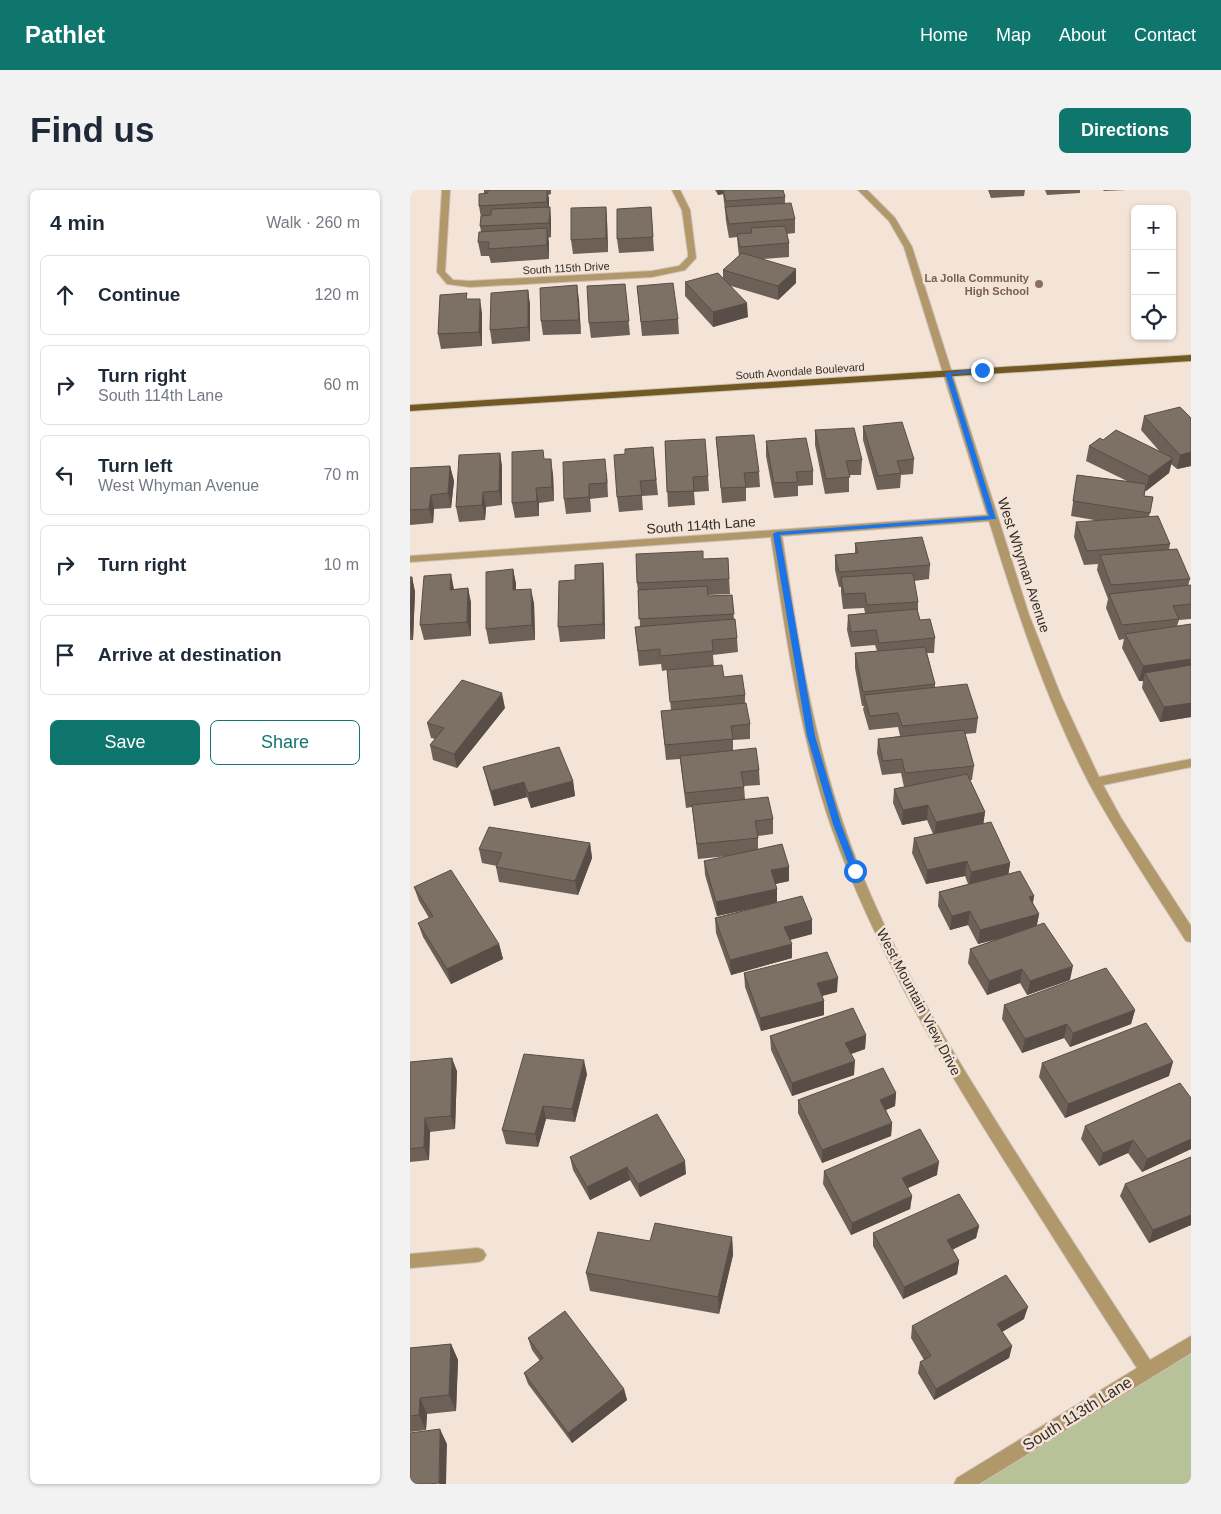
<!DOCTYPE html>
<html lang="en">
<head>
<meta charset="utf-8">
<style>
  :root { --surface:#fff; --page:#f2f2f3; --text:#1f2937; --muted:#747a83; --line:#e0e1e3; --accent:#0f766e }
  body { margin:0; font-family:Arial,sans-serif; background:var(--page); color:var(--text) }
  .controls { position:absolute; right:15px; top:15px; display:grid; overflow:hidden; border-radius:8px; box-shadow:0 1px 4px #0004 }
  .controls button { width:45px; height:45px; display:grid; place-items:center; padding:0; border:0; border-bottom:1px solid var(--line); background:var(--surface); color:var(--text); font:25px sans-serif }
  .stop { position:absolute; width:15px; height:15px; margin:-11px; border:4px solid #1a73e8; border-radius:50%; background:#fff }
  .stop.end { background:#1a73e8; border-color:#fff; box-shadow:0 1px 5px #0008 }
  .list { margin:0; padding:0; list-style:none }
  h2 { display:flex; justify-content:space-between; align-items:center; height:65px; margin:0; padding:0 20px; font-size:21px }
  h2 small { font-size:16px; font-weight:400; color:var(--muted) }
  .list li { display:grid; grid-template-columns:32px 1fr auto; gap:15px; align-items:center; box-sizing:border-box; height:80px; margin:0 10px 10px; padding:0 10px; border:1px solid var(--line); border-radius:8px }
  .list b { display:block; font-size:19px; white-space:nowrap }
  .list p { margin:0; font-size:16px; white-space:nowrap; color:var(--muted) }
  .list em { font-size:16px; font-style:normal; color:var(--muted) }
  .actions { display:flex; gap:10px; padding:15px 20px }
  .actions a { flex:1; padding:11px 0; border:1px solid var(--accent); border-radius:8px; text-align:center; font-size:18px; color:var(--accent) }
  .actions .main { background:var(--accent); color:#fff }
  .icon { flex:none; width:28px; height:28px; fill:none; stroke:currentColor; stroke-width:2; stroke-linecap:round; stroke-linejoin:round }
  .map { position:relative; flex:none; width:781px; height:1294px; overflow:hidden; border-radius:8px }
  header { display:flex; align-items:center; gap:30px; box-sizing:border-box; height:70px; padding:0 25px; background:var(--accent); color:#fff }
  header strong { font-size:24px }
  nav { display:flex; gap:28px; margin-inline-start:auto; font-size:18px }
  .intro { display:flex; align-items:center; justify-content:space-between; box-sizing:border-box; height:120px; padding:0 30px }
  h1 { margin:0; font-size:35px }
  .button { padding:12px 22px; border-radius:8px; background:var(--accent); color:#fff; font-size:18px; font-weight:700 }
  main { display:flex; gap:30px; padding:0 30px }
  aside { flex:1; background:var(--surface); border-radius:8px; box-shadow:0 1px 4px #0004 }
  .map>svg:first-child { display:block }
  .green { fill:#b7c298 }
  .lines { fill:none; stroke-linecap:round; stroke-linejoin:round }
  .minor-casing { stroke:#cec0b5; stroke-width:2 }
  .major-casing { stroke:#cec0b5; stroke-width:2 }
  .minor { fill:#b0986a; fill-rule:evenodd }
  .major { fill:#725923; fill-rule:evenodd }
  .wall { fill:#6c6057 }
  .shaded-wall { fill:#584e47 }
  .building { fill:#7d7065; stroke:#584e47 }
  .route { fill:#1a73e8 }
  .education-dot { fill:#8d6e63; stroke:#f4e4d8; stroke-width:2 }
  .labels { text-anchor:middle; stroke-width:5; stroke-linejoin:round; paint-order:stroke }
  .far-street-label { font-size:11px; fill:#342e29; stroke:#f4e4d8 }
  .far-education-label { font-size:11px; font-weight:bold; fill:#785e54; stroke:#f4e4d8; text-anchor:end }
  .street-label { font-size:14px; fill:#342e29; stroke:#f4e4d8 }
  .near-street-label { font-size:16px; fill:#342e29; stroke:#f4e4d8 }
</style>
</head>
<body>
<header>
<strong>Pathlet</strong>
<nav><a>Home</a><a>Map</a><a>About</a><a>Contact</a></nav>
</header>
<div class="intro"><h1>Find us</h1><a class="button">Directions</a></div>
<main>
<aside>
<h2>4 min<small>Walk · 260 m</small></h2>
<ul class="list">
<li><svg class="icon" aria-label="ahead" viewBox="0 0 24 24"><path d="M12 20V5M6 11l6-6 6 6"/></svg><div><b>Continue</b></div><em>120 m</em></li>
<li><svg class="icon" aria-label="right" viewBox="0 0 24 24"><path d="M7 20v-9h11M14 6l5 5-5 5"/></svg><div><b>Turn right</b><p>South 114th Lane</p></div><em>60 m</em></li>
<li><svg class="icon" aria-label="left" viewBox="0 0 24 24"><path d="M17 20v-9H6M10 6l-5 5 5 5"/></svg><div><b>Turn left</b><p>West Whyman Avenue</p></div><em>70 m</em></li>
<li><svg class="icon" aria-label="right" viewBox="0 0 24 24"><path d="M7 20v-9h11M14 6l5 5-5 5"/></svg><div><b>Turn right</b></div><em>10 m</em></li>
<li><svg class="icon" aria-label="arrive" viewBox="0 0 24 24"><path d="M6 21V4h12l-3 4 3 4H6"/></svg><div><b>Arrive at destination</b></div></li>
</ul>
<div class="actions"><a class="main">Save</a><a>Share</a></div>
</aside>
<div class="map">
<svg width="781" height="1294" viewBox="0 0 781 1294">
  <rect width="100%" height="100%" fill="#f4e4d8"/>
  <path class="green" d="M781 1154V1294H553Z"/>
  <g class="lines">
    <g class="minor-casing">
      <path id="minor" d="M32 0H40L35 82 43 90 60 91 242 81 269 76 278 67V63L272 20 262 0H270L280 20 286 68 275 80 242 87 60 97 37 94 27 82Z
        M448 0H457L485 28 502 57 619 425 651 506 689 587 781 569V577L693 595 711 628 781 736V752L776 751C743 699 708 647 679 593 636 510 607 421 579 331L372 346C387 443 401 540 433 633 466 733 520 826 576 915 629 1001 685 1085 740 1170L781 1146V1163L569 1294H544L547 1288 727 1178C689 1120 652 1061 615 1003 541 887 467 767 421 636 389 543 376 444 361 347L0 372V366L577 325 494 57 479 31Z
        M68 1058 73 1060 76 1065 73 1070 68 1072 0 1078V1064Z"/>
    </g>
    <g class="major-casing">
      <path id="major" d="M781 165V171L0 221V215Z"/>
    </g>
    <use href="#minor" class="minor"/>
    <use href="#major" class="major"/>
  </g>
  <path class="wall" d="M74 0H141V4L138 5 139 17H140L141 31V47L138 48 139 69 81 73 79 66H71L68 52 71 42 70 36 71 28 69 16 74 4Z
    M305 0H373L375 7V13L385 29V43L377 44 379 53V67L353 69 386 93 368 110 321 96 338 127 303 137 275 106V92L313 88V80L329 66 328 58 327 47 319 48 316 31 315 20 313 4 308 5Z
    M578 0H615L614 6 581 8Z
    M635 0H670V3L637 5Z
    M693 0H717L694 1Z
    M196 17 197 30 198 62 163 64 161 50Z
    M241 17 244 61 209 63 207 49Z
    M215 94 220 145 181 148 179 133Z
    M167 95 171 144 133 145 131 131Z
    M227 96 268 129 269 144 232 146Z
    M118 100 120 115V151L82 154 80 140Z
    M72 123V156L31 159 28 144Z
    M734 226 781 228V276L767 279 761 274 759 283 736 301H735L734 306 743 307 739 327 760 354 759 360 780 389 778 396 781 395V429L769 430 767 436 781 434V527L750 532 732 498 733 491H729L712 458 714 449 709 450 696 418 698 409 687 380 688 374 674 375 664 347 666 332 690 331 661 326 667 285 717 291 676 271 679 256 693 250 751 263 731 240Z
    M453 236 504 269 503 284 491 285 490 298 467 300 453 250Z
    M405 240 452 270 451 285H439V302L415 304 405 255Z
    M306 247 349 282 350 297 336 298V311L312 313Z
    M255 251 298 286 299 301 284 302 285 315 258 317Z
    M356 251 403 281V295L388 296V306L364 308 356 266Z
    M243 257 248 305 232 306 233 320 209 322 207 307 215 264Z
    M90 263 92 277V315L76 317 75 330 49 332 46 317Z
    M135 269 143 284 144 311 129 313V326L105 328 102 313Z
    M40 276 44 291 41 318 24 319 23 333 0 335V278Z
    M197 283 198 307 180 309 181 322 156 324 154 309Z
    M445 353 520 375 519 389 504 391 508 412V422L510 430 525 448 524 463H517L525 494V497L568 528 566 543 555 544 564 576 562 590H560L575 622 573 634 600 673 598 684 624 706 623 713 629 724 627 735 660 790 617 805 610 793 577 805 558 773 560 759 587 749 568 754 558 735 540 740 528 716 529 702 558 694 555 686 516 694 502 663 504 648 523 644 517 630 492 635 483 613 484 599 494 597 491 583 472 585 467 563 468 549 490 546 488 537 459 540 453 519 454 516H452L445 478V463L467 461 465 455 441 457 437 440 438 425 455 423 454 418 433 419 431 402V397H429L425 380V365L445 363Z
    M318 368 320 404 298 405V406L322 405 324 429 327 448 328 462 303 465 304 476 314 487 335 505V513L340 534V549L323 550V561L349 580 350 595 334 596 335 609 363 629V644L348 646V659L379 677V691L365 694 367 699V712L402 730V744L380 750 382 768 321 785 306 743 305 728 349 717 307 726 295 685 294 671 318 666 288 669 282 617 276 618 270 569 256 570 251 521 261 520 257 480 252 481 251 474 229 476 225 437H230L229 408 227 393 293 369Z
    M193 373 194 388 195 449 150 452 148 437 165 390Z
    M103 379 106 394V400L124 413 125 450 79 454 76 439Z
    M0 387H2L5 402 3 450H0Z
    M58 398 61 413V446L14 450 10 435 44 399Z
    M95 518 47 578 23 570 20 555 25 549 21 548 17 533Z
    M73 577 163 591 165 606 121 618 117 607 84 616 77 592Z
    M180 653 182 668 168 705 89 692 86 677 87 676 72 673 69 659Z
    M4 697 89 754 93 769 41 794 13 747 8 733 19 728 9 711Z
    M334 783 427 802 412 806 414 811V825L351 841 335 797Z
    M594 815 725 820 721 834 660 857 654 848 612 863 592 829Z
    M456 845 455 859 441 864 444 885 382 906 361 860 360 846Z
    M0 872 47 881 45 939 20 942 19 970 0 972Z
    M632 873 759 886 655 928 629 887Z
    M177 884 165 932 136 929 128 957 96 954 92 940Z
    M486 903 485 916 476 920 482 933 481 946 412 973 388 923V910Z
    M781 908V959L732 982 718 963 689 976 671 949 675 936Z
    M160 967 276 984 230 1007 220 990 180 1010 163 980Z
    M781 967V1035L739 1053 710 1006 715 994Z
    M414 981 527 985 498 998 502 1006 500 1019 441 1045 413 994Z
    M569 1036 566 1048 542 1060 549 1071 547 1084 493 1109 463 1056V1043Z
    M322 1047 323 1065 309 1124 180 1101 176 1083 240 1051Z
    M614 1129 592 1142 602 1156 599 1168 524 1210 508 1183 510 1172 514 1170 501 1148 502 1136Z
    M118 1148 214 1199 217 1210 162 1253 118 1194 114 1183 130 1171 122 1160Z
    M41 1154 48 1170 46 1221 17 1224 16 1240 0 1242V1158Z"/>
  <path class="shaded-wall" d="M137 0 139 8V26L137 12Z
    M308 0H312L313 4 308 5Z
    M140 17 141 31V47L139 33Z
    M196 17 197 30 198 62 196 48Z
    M137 38 139 52V69L137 55Z
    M386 79V93L368 110V96Z
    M167 95 169 110 171 144 169 130Z
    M118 100 120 115V151L118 137Z
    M70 109 72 123V156L69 142Z
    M337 113 338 127 303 137V122Z
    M781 262V276L767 279 770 265Z
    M90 263 92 277V315L89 301Z
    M763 268 759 283 736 301 739 286Z
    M141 269 143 284 144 311 142 297Z
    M40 276 44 291 41 318 38 303Z
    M179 294 180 309 181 322 179 307Z
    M126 298 129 313V326L127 311Z
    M73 302 76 317 75 330 72 315Z
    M21 305 24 319 23 333 19 319Z
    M193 373 194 388 195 449 193 434Z
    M103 379 106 394V415L103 400Z
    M41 384 44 399 43 414 40 400Z
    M2 387 5 402 3 450 0 437Z
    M58 398 61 413V446L57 432Z
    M121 399 124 413 125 450 122 435Z
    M781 469V483H735L733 491H729L733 476Z
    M92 503 95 518 47 578 44 564Z
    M781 513V527L750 532 754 517Z
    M163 591 165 606 121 618 118 603Z
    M114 592 117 607 84 616 81 601Z
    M518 615 517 630 492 635 493 620Z
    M575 622 573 637 524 647 526 632Z
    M180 653 182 668 168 705 165 691Z
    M557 671 555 686 516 694 517 680Z
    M600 673 598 688 559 696 561 682Z
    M379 677V691L361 695V680Z
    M367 699V713L307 726 306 712Z
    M624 706 621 720 619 707Z
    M560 721 558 735 540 740 542 726Z
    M629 724 626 739 568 754 570 740Z
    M402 730V744L375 751 374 737Z
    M89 754 93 769 41 794 37 779Z
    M382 754V768L321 785 320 770Z
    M663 776 660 790 617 805 620 791Z
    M612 779 610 793 577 805 579 791Z
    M428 788 427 802 407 807V793Z
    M414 811V825L351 841 350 828Z
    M725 820 721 834 660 857 663 843Z
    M657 834 654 848 612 863 615 849Z
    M456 845 455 859 435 866V853Z
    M42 868 47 881 45 939 41 926Z
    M174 870 177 884 165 932 162 919Z
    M445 871 444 885 382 906V893Z
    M763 872 759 886 655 928 658 914Z
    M486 903 485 916 469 923 470 910Z
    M133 916 136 929 128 957 125 944Z
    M15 928 20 942 19 970 14 957Z
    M482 933 481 946 412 973V960Z
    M781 949V959L732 982 737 969Z
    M723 950 718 963 689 976 693 963Z
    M275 971 276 984 230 1007 228 994Z
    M529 972 527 985 491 1001 492 988Z
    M217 977 220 990 180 1010 177 997Z
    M502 1006 500 1019 441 1045 442 1033Z
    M781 1025V1035L739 1053 743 1040Z
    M569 1036 566 1048 535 1063 537 1050Z
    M322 1047 323 1065 309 1124 308 1107Z
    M549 1071 547 1084 493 1109 494 1097Z
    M618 1117 614 1129 585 1146 587 1134Z
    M41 1154 48 1170 46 1221 39 1205Z
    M602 1156 599 1168 524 1210 526 1199Z
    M214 1199 217 1210 162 1253 158 1243Z
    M10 1208 17 1224 16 1240 9 1225Z
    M30 1239 37 1254 36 1294H29V1293Z"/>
  <path class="building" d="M78 0H137V12L69 16V4L78 3Z
    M313 0H373L375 7 316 11Z
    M381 13 385 29 319 34 315 17Z
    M140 17 139 33 70 36 71 26 81 25V19Z
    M196 17V48L161 50V18Z
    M241 17 243 47 207 49V19Z
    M375 36 379 53 330 57 327 44 342 43 341 38Z
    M137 38V55L78 59 79 52H68L69 42Z
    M332 63 386 79 368 96 313 80Z
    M308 83 337 113 303 122 275 92Z
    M263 93 268 129 231 132 227 96Z
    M215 94 219 131 179 133 177 96Z
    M167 95 169 130 131 131 130 98Z
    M118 100V137L80 140 81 103Z
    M57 103 56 109H70L69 142 28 144 30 105Z
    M770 217 781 228V262L770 265 734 226Z
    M492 232 504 269 487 271 491 283 468 286 453 236Z
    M444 238 452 270 436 271 440 287 416 289 405 240Z
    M706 240 763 268 739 286 679 256 690 248 693 250Z
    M344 245 349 282 334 283 336 297 311 298 306 247Z
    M396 248 403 281 386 282 388 292 364 293 356 251Z
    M295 249 298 286 283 287 284 301 257 302 255 251Z
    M243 257 246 290 230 291 232 305 207 307 204 265 215 264V259Z
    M133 260 134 269H141L142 297 126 298 127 311 102 313V262Z
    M90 263 89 301 73 302 72 315 46 317 49 265Z
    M195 269 197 293 179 294V307L154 309 153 272Z
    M40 276 38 303 21 305 19 319 0 320V278Z
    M667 285 736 294 734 306 743 307 740 323 663 311Z
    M748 326 760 354 677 361 666 332Z
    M512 347 520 375 429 382 425 365 448 363 445 353Z
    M767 359 780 389 701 395 690 365Z
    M293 361V369L318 368 319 389 227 393 226 364Z
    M193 373V434L148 437 149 391 165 390V375Z
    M103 379V400L121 399 122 435 76 439V382Z
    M503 383 508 412 457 415 455 403 434 404 431 387Z
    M41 384 40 400 58 398 57 432 10 435 14 386Z
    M0 387H2L0 425Z
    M781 395V414L763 416 769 429 712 435 699 404Z
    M297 396 298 406 322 405 324 424 229 429 228 400Z
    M507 419 510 430 520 429 525 448 469 453 466 440 441 442 438 425Z
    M325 429 327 448 302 450 303 461 250 466V459L228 461 225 437Z
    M781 434V469L733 476 715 444Z
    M515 457 525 494 453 502 445 463Z
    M312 475 314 487 332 485 335 505 260 512 257 480Z
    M781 475V513L754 517 735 483Z
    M52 490 92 503 44 564 20 555 34 538 17 533Z
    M557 494 568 528 492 536 488 523 460 526 454 505Z
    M336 513 340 534 321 536 323 549 255 555 251 521Z
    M554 540 564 576 495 583 492 569 473 571 468 549Z
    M149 557 163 591 118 603 114 592 81 601 73 577Z
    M346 558 349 580 331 582 334 597 275 603 270 566Z
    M557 584 575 622 526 632 518 615 493 620 484 599Z
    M358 607 363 629 345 631 348 648 287 654 282 615Z
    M581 632 600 673 561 682 557 671 517 680 504 648Z
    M79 637 180 653 165 691 86 677 92 663 69 659Z
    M372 654 379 677 361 680 367 699 306 712 294 671Z
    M41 680 89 754 37 779 8 733 23 726 4 697Z
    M610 681 624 706 619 707 629 724 570 740 560 721 542 726 529 702Z
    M392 706 402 730 374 737 382 754 320 770 305 728Z
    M634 733 663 776 620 791 612 779 579 791 560 759Z
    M417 762 428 788 407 793 414 811 350 828 334 783Z
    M696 778 725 820 663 843 657 834 615 849 594 815Z
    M443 818 456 845 435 853 445 871 382 893 360 846Z
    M736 833 763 872 658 914 632 873Z
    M114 864 174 870 162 919 133 916 125 944 92 940Z
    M42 868 41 926 15 928 14 957 0 959V872Z
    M473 878 486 903 470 910 482 933 412 960 388 910Z
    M770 893 781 908V949L737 969 723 950 693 963 675 936Z
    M247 924 275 971 228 994 217 977 177 997 160 967Z
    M510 939 529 972 492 988 502 1006 442 1033 414 981Z
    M781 967V1025L743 1040 715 994Z
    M549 1004 569 1036 537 1050 549 1071 494 1097 463 1043Z
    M245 1033 322 1047 308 1107 176 1083 188 1042 240 1051Z
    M596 1085 618 1117 587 1134 602 1156 526 1199 510 1172 521 1166 502 1136Z
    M155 1121 214 1199 158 1243 114 1183 133 1168 118 1148Z
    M41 1154 39 1205 10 1208 9 1225 0 1226V1158Z
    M30 1239 29 1293 18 1294H0V1243Z"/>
  <path class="route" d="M572 179 575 182 541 184 586 329 370 345 405 546 431 634 449 681 445 684 441 681 423 634 397 546 363 344 366 342 579 326 535 183Z"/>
  <circle class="education-dot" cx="629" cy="94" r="5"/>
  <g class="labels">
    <g class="far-street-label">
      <text transform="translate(156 78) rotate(-3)" y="4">South 115th Drive</text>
      <text transform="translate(390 181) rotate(-4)" y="4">South Avondale Boulevard</text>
    </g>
    <g class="far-education-label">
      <text x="619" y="92">La Jolla Community<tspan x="619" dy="13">High School</tspan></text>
    </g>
    <g class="street-label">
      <text transform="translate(291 335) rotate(-4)" y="5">South 114th Lane</text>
      <text transform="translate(614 375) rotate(72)" y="5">West Whyman Avenue</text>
      <text transform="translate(509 812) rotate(62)" y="5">West Mountain View Drive</text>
    </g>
    <g class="near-street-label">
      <text transform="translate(667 1223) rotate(-32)" y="6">South 113th Lane</text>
    </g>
  </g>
</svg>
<div class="controls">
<button>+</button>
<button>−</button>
<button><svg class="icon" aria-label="locate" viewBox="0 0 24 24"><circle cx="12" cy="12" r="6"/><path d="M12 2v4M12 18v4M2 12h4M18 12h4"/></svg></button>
</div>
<div class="stop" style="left:445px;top:681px"></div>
<div class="stop end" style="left:572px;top:180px"></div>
</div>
</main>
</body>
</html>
